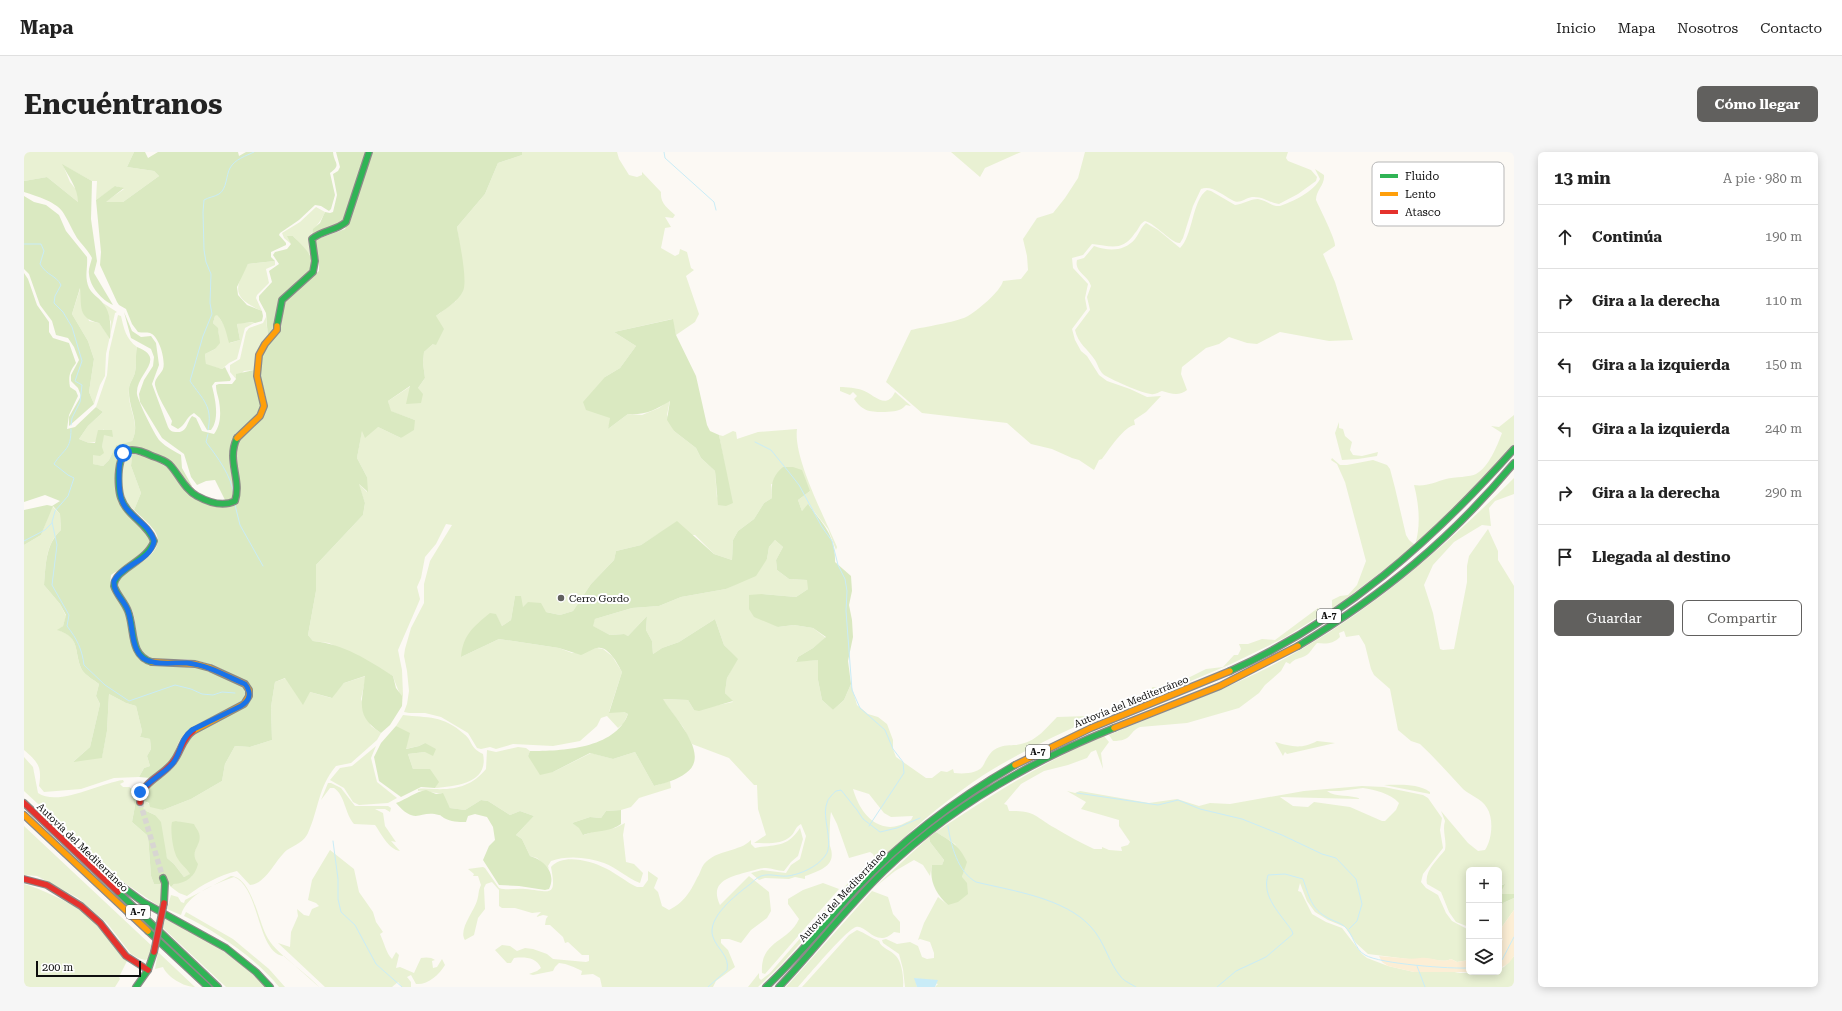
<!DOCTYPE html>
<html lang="es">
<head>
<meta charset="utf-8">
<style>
  :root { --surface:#fff; --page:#f6f6f6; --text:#222; --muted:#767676; --line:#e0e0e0; --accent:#61605e }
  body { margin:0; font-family:"Roboto Serif",serif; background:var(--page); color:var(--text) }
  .controls { position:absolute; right:12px; bottom:12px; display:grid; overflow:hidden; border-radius:6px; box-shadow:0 2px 10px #0003 }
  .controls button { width:36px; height:36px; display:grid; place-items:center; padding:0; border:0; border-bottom:1px solid var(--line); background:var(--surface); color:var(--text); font:20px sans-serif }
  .scale { position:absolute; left:12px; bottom:10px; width:105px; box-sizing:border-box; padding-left:4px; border:2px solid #0e0e0e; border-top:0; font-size:11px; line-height:14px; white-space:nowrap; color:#0e0e0e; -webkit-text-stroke:3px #fff; paint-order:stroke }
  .stop { position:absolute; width:12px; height:12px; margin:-9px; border:3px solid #1a73e8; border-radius:50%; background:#fff }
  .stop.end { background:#1a73e8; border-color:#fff; box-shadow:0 1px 4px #0008 }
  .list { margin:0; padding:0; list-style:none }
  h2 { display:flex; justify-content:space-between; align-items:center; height:52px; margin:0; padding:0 16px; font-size:17px }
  h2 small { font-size:13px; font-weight:400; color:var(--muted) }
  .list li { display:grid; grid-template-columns:26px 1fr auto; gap:12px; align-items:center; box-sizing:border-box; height:64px; padding:0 16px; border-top:1px solid var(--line) }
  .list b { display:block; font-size:15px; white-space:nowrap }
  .list em { font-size:13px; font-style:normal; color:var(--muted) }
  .actions { display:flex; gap:8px; padding:12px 16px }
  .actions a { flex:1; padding:9px 0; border:1px solid var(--accent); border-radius:6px; text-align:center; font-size:14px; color:var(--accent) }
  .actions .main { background:var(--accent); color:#fff }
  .icon { flex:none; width:22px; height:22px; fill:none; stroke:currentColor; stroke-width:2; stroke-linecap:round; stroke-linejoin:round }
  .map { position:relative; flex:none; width:1490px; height:835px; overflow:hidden; border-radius:6px }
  header { display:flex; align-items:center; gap:24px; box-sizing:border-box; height:56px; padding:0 20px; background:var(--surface); border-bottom:1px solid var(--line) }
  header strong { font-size:19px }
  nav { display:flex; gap:22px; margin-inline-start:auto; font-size:14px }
  .intro { display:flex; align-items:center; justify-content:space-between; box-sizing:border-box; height:96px; padding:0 24px }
  h1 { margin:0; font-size:28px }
  .button { padding:10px 18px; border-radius:6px; background:var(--accent); color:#fff; font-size:14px; font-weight:700 }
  main { display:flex; gap:24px; padding:0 24px }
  aside { flex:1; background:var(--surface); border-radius:6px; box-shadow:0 2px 10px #0003 }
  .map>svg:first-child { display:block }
  .green { fill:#e9f1d3; fill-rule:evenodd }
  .forest { fill:#dae9c1 }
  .sand { fill:#fceed5 }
  .water { fill:#c9ecf7 }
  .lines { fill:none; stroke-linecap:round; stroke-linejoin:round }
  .stream { stroke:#c9ecf7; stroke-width:1 }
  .secondary-tunnel { stroke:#d8d6d2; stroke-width:5.5; stroke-dasharray:5.5 3; stroke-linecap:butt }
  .fast-casing { stroke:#8c8a88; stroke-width:8 }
  .slow-casing { stroke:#8c8a88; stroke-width:8 }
  .jam-casing { stroke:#8c8a88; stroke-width:8 }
  .fast { stroke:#30b455; stroke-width:5.5 }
  .slow { stroke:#ff9f0a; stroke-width:5.5 }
  .jam { stroke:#e5322d; stroke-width:5.5 }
  .jam-bridge-casing { stroke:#8c8a88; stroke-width:8; stroke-linecap:butt }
  .jam-bridge { stroke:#e5322d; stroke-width:5.5 }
  .route { stroke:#1a73e8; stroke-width:5 }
  .poi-dot { fill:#61605e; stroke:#fff; stroke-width:1.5 }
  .labels { text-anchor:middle; stroke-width:4; stroke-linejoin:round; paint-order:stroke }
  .shield { fill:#fff; stroke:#565656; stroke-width:1 }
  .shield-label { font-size:9px; font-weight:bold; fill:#0e0e0e }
  .poi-label { font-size:10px; fill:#0e0e0e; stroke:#fff; text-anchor:start }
  .street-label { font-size:10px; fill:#0e0e0e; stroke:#fff }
  .key { fill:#fff; stroke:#b7b7b7; stroke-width:1 }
  .key-label { font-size:11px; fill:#0e0e0e }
</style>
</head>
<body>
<header>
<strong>Mapa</strong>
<nav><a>Inicio</a><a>Mapa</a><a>Nosotros</a><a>Contacto</a></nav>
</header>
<div class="intro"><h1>Encuéntranos</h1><a class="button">Cómo llegar</a></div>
<main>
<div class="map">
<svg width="1490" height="835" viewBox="0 0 1490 835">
  <rect width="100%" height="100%" fill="#fcf9f4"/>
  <path class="green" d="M0 0H110L103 15 130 19 135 24 99 50H81L100 37 92 34 72 48 73 29H68L39 13 46 30 54 40V50L23 25 0 29Z
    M498 0H593L595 7 605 23 613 25 618 23V20L637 40C636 52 644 56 651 63L649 66 641 65 647 75 641 76 637 96 651 104 655 102 656 97 663 100 667 116 670 118 662 124 675 162 671 170 652 183 648 167 590 180 612 194 596 216 581 225 587 266 584 277 604 262 618 263 635 256 646 248 643 263 650 279 672 296 677 306 691 319 693 346 703 326 695 283 699 284 709 279 712 280 713 287 734 280 773 277C769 306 801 366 813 395L812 398 804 377 785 353 778 359 774 348 786 339 747 332 748 346 740 351 730 367 714 379 709 388 708 408 690 402 671 383 634 382 617 393 592 399 590 408 567 432 549 459 536 463 499 455 491 444 487 468 478 474 472 463 437 505 475 487 535 496 548 501 573 496 579 497 588 504 598 520 585 560H600L604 562 599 572 594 576 583 564 577 566 573 574 556 589 529 594 489 592 472 597 466 595 457 597 453 596 444 581 417 565 401 561H385L380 560 383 552 385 539 383 519 380 504 381 497 387 476 400 451V432L406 409 428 373 422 372 412 392 401 405 397 426 393 435 396 447 394 452 374 498 378 518 379 543 378 554C378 543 372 535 369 524L305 491 289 489 284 483 292 439V413L339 363 341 351 334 331 343 340V325L333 306 338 278 354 275 377 286 391 268 366 259 364 249 387 234 394 236 401 226 399 211 400 200 409 192 412 164 432 149 439 118 433 75 461 42 474 11 498 3Z
    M927 0H997L961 16 956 25Z
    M1061 0H1264L1262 6 1264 9 1287 18 1293 25 1292 29 1274 42 1255 52C1246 51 1239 44 1228 45 1221 46 1215 53 1208 48 1198 43 1188 33 1177 37L1169 54 1159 86 1156 91C1148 92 1132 72 1121 69 1116 71 1115 77 1111 81 1098 100 1087 94 1068 92L1059 103 1048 106 1049 116 1064 132 1061 146 1063 157 1048 177 1051 188 1057 199 1063 204 1075 223 1083 229 1106 237 1123 245 1137 244 1122 260 1110 268 1111 273C1101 273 1084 299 1078 307L1075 308 1070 318 1055 308 1048 306 1028 297 1007 292 983 271 898 261 862 230 887 178C900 175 932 170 942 165 952 160 977 139 979 129L997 127 1004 118 1003 104 999 87 1013 66 1029 61 1041 46 1054 26Z
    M1291 17 1300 23C1301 33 1292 38 1292 48 1296 57 1312 88 1311 94L1299 102 1311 130 1329 188 1305 189 1256 180 1233 192 1223 191 1205 185 1195 192 1182 196 1158 215 1157 222 1163 238C1156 244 1147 242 1138 239 1135 240 1131 243 1127 242 1120 242 1083 226 1079 222 1075 218 1074 213 1071 208 1064 197 1054 192 1051 178L1066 158 1063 145 1067 134C1064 123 1050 120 1053 108L1060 106 1070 94C1084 99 1100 100 1111 87 1115 82 1117 75 1122 71L1134 78 1156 96C1169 84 1168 48 1183 38L1187 39 1211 53C1219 52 1226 47 1234 47 1242 48 1248 55 1256 54 1270 49 1289 40 1296 27Z
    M292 55 301 60C294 77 279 82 287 104L269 84 267 92 260 86 258 81 276 70Z
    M251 109V113L242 117 245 131 233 143 232 146 238 159C209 146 209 138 224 112Z
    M57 134 65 169 75 171 86 186 87 170 79 151 93 160 91 161 82 202 81 224 76 233 70 252 65 240 70 207 64 189 48 162Z
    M193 162 203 178 206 191 216 188 213 172 216 171 232 170 221 176 213 207 205 211 198 217 182 213 181 202 191 197C195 186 198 180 189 171L191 164Z
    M94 163 97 164C100 177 102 187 113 195 111 203 113 212 111 220 110 226 105 231 105 237 103 257 117 271 108 289L92 293 85 308 79 314 68 312V302L78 295 80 277 71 290 65 291 55 287 64 274 79 260 72 255 83 223 85 200Z
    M242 165 244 186 232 202 230 218 220 219 212 227 206 220V213L216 207 222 180 225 176 239 171Z
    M816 235C823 235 832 236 838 238 850 242 862 259 871 240L887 254 882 253C876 260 870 259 861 260 847 260 839 260 830 247L833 244 829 240 826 243 816 239Z
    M1490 263V292L1462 325 1457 327C1414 378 1361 418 1308 457V448L1316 444 1324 443 1333 433 1342 409 1321 330 1313 312 1307 308 1308 306 1316 313H1323L1349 308 1363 313 1366 317 1371 336 1382 383 1385 388 1391 393C1397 374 1395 352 1390 333 1402 335 1411 330 1422 327 1430 325 1447 325 1452 322 1465 315 1473 294 1478 281L1467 274 1475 275Z
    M1315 270V276L1319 277 1321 284 1328 290 1326 298 1329 303 1338 304 1354 300 1353 304 1334 307 1318 308 1311 281Z
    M103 302H108L107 314 117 341 110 358C95 346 95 318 103 302Z
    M1490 326V342L1471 349 1465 356 1467 374 1458 373 1430 390 1409 413 1400 433 1409 461 1416 497 1419 498 1430 497 1443 430V414L1445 404 1464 377 1474 399V408L1490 434V742H1478V738L1480 732 1475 734V718H1445V775L1432 770 1425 760 1417 740 1403 732C1400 719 1414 707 1421 698 1423 688 1418 679 1421 669L1417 659 1444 691 1454 699 1461 698C1468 688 1470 667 1463 656 1457 646 1447 644 1439 637 1425 622 1411 606 1396 592L1387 589 1374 578 1366 537 1350 523 1347 517 1341 493 1335 483 1322 485 1320 479 1315 481 1316 485C1309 492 1302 492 1293 491 1289 495 1286 502 1281 504 1275 507 1271 506 1266 512L1262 510 1257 519 1241 533 1235 541 1215 556 1163 571 1116 575C1104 580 1109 589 1089 589L1085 583C1134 562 1185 544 1233 521 1333 472 1412 403 1490 326Z
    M28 354 36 362 37 378C21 392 22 413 20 433L36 452 42 464 39 474 34 478C58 486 49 500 58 518 61 523 70 528 75 532L72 544 76 552 66 595 50 609 78 605 83 579 85 542 102 551 112 554 118 579 116 585 126 587 127 597 123 604 126 614 120 616 115 625 90 626 57 637 20 640 15 634C18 615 15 611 0 598V393L17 383Z
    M751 388 759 395 752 408 753 418 765 427 784 428V437L772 445 738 442 754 475 770 473 789 476 802 486 789 496 774 505 772 509 794 508V528L798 548 809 558 820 548 827 532 833 553 844 562 854 565 863 572 869 588V597L872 605 902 626H908L917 619 923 620 929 617 930 621C939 622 956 622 960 612 964 604 967 598 976 595 983 592 991 594 997 592 1014 588 1022 576 1033 565L1064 564 1066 568C1022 588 977 609 938 638 903 663 870 694 840 725L835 718 838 720 837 717 843 718 847 710 851 707 849 702 846 700 825 706 813 672 807 660C806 664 805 691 806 694 813 713 798 718 781 724V727L771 725 765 727 741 726 735 728 727 721 738 718 762 721 767 713 776 707 782 684 777 672C771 675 772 679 767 684 758 693 742 691 730 691L742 683 734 657 733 633H730L705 606 668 592 659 575 638 547 664 548 670 558 709 550 701 541 703 526 713 507 700 493 691 467 655 490 638 496 629 502 628 489 622 478 623 464 604 484 599 482 586 483 568 474 571 467 608 456 635 454 657 445 702 437 716 430 743 407 745 395ZM829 637 845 642 860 661 867 665 889 664 887 668C881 671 874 675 866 675 845 674 834 654 829 637Z
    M1294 456 1302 460 1260 486 1207 512 1136 542 1101 554 1129 535 1134 536 1137 533 1156 530 1182 517 1199 515 1210 503H1214L1217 497 1215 492H1224L1238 487 1251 488Z
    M342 524 337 547 347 574 357 581 353 588 327 611 312 614C294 635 295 657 284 681 280 690 271 693 263 698 251 708 242 732 226 733L213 719C196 723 177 733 163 744L155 741 147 735 150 732 168 724 170 701 175 688V681L160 671 152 669 167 722 160 725 150 712 143 706 131 663 120 658 117 648 139 658 167 647 198 629 201 612 211 594 226 595 248 588 247 555 251 530 262 526 286 540 307 546 320 531Z
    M379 563C404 566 419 563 440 582 449 589 445 595 459 602 465 631 433 634 411 636L414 630 389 617 384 602 401 600V591L395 594 381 597 372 574Z
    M1080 584 1085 590 1077 601 1079 617 1072 598 1067 600 1063 606 1044 613 1020 619 997 632 980 652 983 653 985 659C1012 658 1011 665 1031 676 1044 684 1057 691 1070 697H1078V695L1085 698 1098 699 1097 695 1104 693 1106 690 1095 674V668L1057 657 1062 650 1043 639 1051 641 1056 639 1125 651 1153 647 1175 654 1186 651 1206 652 1280 639 1338 634 1360 635 1399 643 1404 646 1418 666 1416 678 1419 696 1399 722 1397 730 1402 736 1414 743 1422 761 1428 769 1445 778V808L1433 810 1427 807C1416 813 1403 802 1392 808L1344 802 1332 791 1321 775 1304 768 1291 760 1283 749 1276 731 1274 739 1277 740 1288 762 1302 770 1318 776 1338 802 1343 806 1364 814 1390 820 1425 819 1436 821 1475 820V817L1480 815 1490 804V835H911L914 832 891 826 893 835H881L879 817 875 802 859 791 858 788 862 787 873 792 886 790 894 794 898 805 903 807 910 806V801L906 790 896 787 894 788 900 771 914 745 924 753 938 725 942 710 931 692 912 680C966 644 1020 609 1080 584ZM1339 636C1351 638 1366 641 1375 651L1372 658 1361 669H1358L1326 655 1290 650 1284 655 1269 654 1256 645 1337 647C1326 642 1312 646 1303 639H1316Z
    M1293 589 1311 591 1263 602 1261 600 1259 604 1251 590C1267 594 1276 598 1293 589Z
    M352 594 347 606 353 630 373 646 364 651 335 653 329 650 320 636 306 628 316 616 328 614Z
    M494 595 502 596 506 599 504 604 529 620 567 601 589 607 611 600 630 634 646 629 647 636 615 646 607 655 597 658 582 659 577 666 566 665 548 671 555 675 560 683 571 679 591 676 601 671 599 683 602 710 610 712 619 721 616 731C603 726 593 716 580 711 564 705 543 703 527 709L524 714 525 717 513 706 506 704 498 687 492 683 510 664 496 659 486 663 464 649 457 648 441 658 426 656 418 641C410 642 403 638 394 639V637C400 636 405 637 410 637 432 638 448 634 462 617L463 598 472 600Z
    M0 605 9 615 14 641C34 655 76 631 99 628L100 630 96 632 99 635H105L111 654 108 670 124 684 127 724 130 732H139L136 755 95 727 0 639Z
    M304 631H307L317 636 331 654H364L367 656 366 660 361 657H351L359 661 361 674 372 690 367 689 376 699C364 697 357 681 351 673L330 672C321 662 321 643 310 636H306L297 648Z
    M1360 633C1375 633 1393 631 1406 640V642Z
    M0 674 128 794 124 807 121 808 114 806 107 802 83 771 54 746 13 724 0 723Z
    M776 676 779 687 774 704 767 710 760 719C753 719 748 716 742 716 736 716 732 718 727 719 709 724 684 728 696 753L725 724 745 740 747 759 743 766 727 778 717 791 705 787H697V791L704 798 711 815 692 829 689 835H578L576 826 569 822 557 823 558 819C550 815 544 812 535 811L531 815 529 819 509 823 505 822 513 819 517 816C512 805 501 805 490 806L487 811H483L471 798 478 793 486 794 493 799 501 796 509 797 523 802 529 807 562 810 565 809V803H558L544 790 541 791 539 785 526 773H521L522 767 524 764 519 763 512 765 517 760 508 761 491 756H478L475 754V738L468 730 462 732 460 736 461 757 454 766 450 783 441 788C434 778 450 759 453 749 455 743 454 739 457 733L454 724H449L450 722 444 717 459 715 461 716 475 736C483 739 492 736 501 737 526 739 533 747 527 715 539 701 567 709 581 716 592 721 602 730 613 735H619L624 728V719L634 726 630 736 634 740 638 754 645 758C660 750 665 742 673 726 676 722 677 716 680 712 693 697 716 700 727 688V692L731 696C752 692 763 696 776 676Z
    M905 685 906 690 920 708 918 713H908L906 724 899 713 890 708 871 719 851 735Z
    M306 698 330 717 335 740 349 760 352 770 359 780 356 782C360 790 362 801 368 807L372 800 375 803 372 816 376 815 390 821 397 806C401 805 408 805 411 808L408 809 409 816 413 815 418 807 421 813C415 823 404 833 392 832L387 823 383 825 387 830V835H378L374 830 368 835H301L254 791 266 795 267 780 274 764 273 757 280 763 285 764 288 757 295 754 292 751 284 748 288 728Z
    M207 724C227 725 234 767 242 783 251 802 280 818 295 835L260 804C233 802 236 735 210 725 191 732 163 742 157 763L143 757 147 743 154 745 157 750 160 751 161 748Z
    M825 730 832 733 829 737 822 740 757 813 734 835H724L735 821V826L737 828 746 821Z
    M799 731 815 737 741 822 738 821C736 788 764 791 775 767L764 752V747L779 738Z
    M0 732C13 735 54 754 63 763 77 777 89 794 103 809L95 825 96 827 91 835H0Z
    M848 739 864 745 869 762 876 770V781L870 780C852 797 842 772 832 775 823 777 783 825 774 835H762Z
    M1490 746V758L1475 779V760L1479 751Z
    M162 760 209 787 245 817 261 835H255C233 807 192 779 160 764Z
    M141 767C178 785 213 804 241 835H202L139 776Z
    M833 778C841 781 847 786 855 789 857 796 867 798 872 804 878 810 880 827 879 835H778L825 783Z
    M134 800 171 835C160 835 143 825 139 815L131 817Z"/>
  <path class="forest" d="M110 0H121L124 6 134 0H214L215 4 222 0H309C310 12 318 12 306 21L311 43 307 57 305 59 297 54 291 53 275 68 256 81 255 83 262 91V93L247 100V105L251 109 224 112 213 135 214 143 223 153 238 159 239 164 238 169 231 171 228 170 213 172 216 188 205 191C202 180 201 172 193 163L191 164 189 171 194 176 196 191 191 197 181 202 182 212 198 217 201 215 207 227 206 229 191 230 188 234C191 246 196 267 187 278H183L176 266 170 261C161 266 162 273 154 277L147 273 148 269C142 257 134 246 131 233 130 227 137 222 139 217 142 208 135 184 126 181 123 180 118 181 114 180L108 172 102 157 95 153 93 150 76 113 77 100 72 48 91 34 100 36 82 50H99L135 24 130 19 103 15Z
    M312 0H343L319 71C310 75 295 78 288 83L289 77 296 71 301 60 306 61 309 60 313 43 309 22 314 19 316 15Z
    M348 0H498V3L474 11 461 42 433 75C435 87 444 129 439 139 434 150 421 157 412 164L420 177 412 193 409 192 400 200 399 211 401 226 394 236 399 242 397 251 382 252 386 234 364 249 367 259 391 268 390 278 377 286 354 275 341 286 338 279 333 306 343 325 344 340 335 332 341 351 339 363 292 413V439L284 483 289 489C320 492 344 508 369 524L372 536 378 544V554L366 573 357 581C331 563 338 552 341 524L320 531 308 546 286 540 279 553 261 526 251 530 247 555 248 588 226 595 211 594 201 612 198 629 167 647 139 658 126 655 125 651 117 648C126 628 146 624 155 608 159 600 159 592 164 584L223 553 228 546 229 538C219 525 184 509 167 508 155 506 127 512 119 503 109 491 114 472 108 458 103 448 89 439 94 427 107 415 146 400 130 378 125 371 116 364 110 358L117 341 107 314 108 302 125 305 144 316 170 346 204 354 213 351C219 340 212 325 211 313 210 307 211 300 212 294 216 278 236 274 241 259 247 244 234 233 236 218 237 209 238 199 244 192 248 186 254 183 257 175 259 167 258 157 261 148L295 119V108L290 93 291 88 321 77C334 53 338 25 348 0Z
    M38 12 68 29 67 67 73 109 70 121 89 153C78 148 66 135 65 122 64 117 67 111 68 106 64 98 58 93 53 86 48 78 45 70 40 62 34 50 12 44 0 40V29L23 25 54 50C54 36 44 24 38 12Z
    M0 44 10 50 22 53 35 63 42 79 63 105C64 117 60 124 65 136 68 142 74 145 78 150 87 160 87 174 86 187L75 171C53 166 58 154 56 136L48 162 64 189 70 207 65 240 70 252 45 274V265L57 244 54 236 47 229V223L55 208 50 195 44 186 32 183 28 169 16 153 5 122 0 117Z
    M263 84H269C279 95 294 105 286 121L255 148 253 155 252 175 244 186 242 161 235 148V144L248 130 245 119 255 112 249 103 251 100 263 97 267 92Z
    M0 121 4 127 13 153 25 170V180L29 186 45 191 52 211C46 219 44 224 46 235L52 239 54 244 45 263 43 277 51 275 72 255 79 260 64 274 55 287 65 291H71L74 278H88L89 285 80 283 78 295 80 301 76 304 69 303V312L79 314 85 308 92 293 108 289C117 271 104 257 105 237 105 231 110 226 111 220 113 212 111 203 113 195 144 207 111 222 113 242 114 249 131 284 136 289 142 295 150 299 157 303L158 316 168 334 166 335C161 329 156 322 151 316 135 301 92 278 93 317 93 325 91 338 95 344 99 355 119 375 127 385 128 404 101 413 87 423L86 434C91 442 100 451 103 461 108 478 105 497 120 511L183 517 219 534 222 538V546C204 562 177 567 161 581 153 589 152 600 147 609 143 616 132 621 126 626L115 625 120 616 126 614 123 604 127 597 126 587 116 585 118 579 112 554 102 551 85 542 83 579 78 606 49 610 66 595 76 552 72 544 75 532C70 528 61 523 58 518 49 499 58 486 33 478L39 474 42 463 36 452 20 433C22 413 21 393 37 378L36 362 29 354 17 383 0 393V358L23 353 28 354 36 349 21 343 0 350Z
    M100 160 108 179 117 185 127 184 132 191 135 213 128 232 144 275C146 279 148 280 153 280 163 281 163 270 168 264L172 266 178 279 190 282C197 273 197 260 195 249 194 243 192 240 192 233L195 232H208L212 227V222L230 218 238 256C223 278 201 283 206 315 208 326 213 335 212 345L202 350 191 328 182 329 173 333 167 325 160 302 138 286 116 250 115 242 120 228 129 214 130 205 127 197 107 186Z
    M649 167 652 183 672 224 683 273 686 279 695 283 709 351 702 354 694 353 691 319 677 306 672 296 650 279 643 268 646 249C631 258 622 263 604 262L584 277 586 266 562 258 559 250 581 225 596 216 612 194 590 180Z
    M759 315H769L778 318 786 339 774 348 778 359 784 352C799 372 812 384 811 410L827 424 828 439 825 453 828 468 829 485 824 509 827 532 820 548 809 558 798 548 794 528V508L772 510 774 505 789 496 802 485 789 476 770 473 754 475 730 465 725 457V443L738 442 772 445 784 437 783 428 765 427 753 418 752 408 759 395 751 388 745 395 743 407 732 424 702 437 657 445 635 454 608 456 571 467 569 474 586 483 600 482 604 484 623 464 622 478 628 489 629 502 638 496 655 490 691 467 700 493 714 507 703 526 701 541 709 549 675 559 670 558 664 548 639 547C649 564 688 603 662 621 653 628 641 631 630 634L611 600 589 607 566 601 529 620 516 623 504 604 506 599C538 599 591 597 604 562L600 560 585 561 598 520C594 512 584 493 573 496 568 497 562 501 557 503L535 496 475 487 437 505C439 483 449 475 466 461L472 462 478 474 487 468 491 444H497L499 455 504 450 517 451 522 460 536 463 549 459 567 432 590 408 592 399 617 393 653 369 690 402 708 408 709 388 714 379 730 367 740 351 748 346C747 333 748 324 759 315Z
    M372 574 386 581 382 597 395 594 401 591 412 597 409 604 401 600 384 602 389 617H406L415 630 411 636 397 635 377 645 355 629 350 605 357 591Z
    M105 635 113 641 115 650 119 653 120 658 131 663 137 670 143 706 150 712 160 725 166 722C163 716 157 713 154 707 149 701 146 678 148 670L152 669 170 672C171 675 174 678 175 681 179 694 164 698 174 712 171 725 162 731 150 732L147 735 140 725 136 727 139 732H130L127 724 124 684 108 670 111 654Z
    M402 638 412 642 419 641 426 656 441 658 457 648 464 649 486 663 496 659 510 664 492 683 498 687 506 704C520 708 533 721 525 737L521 738 495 734 475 733 459 708 465 694 471 688 469 675 463 665 451 662 444 664 442 670C434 670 427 670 420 666 418 665 417 663 415 663 395 657 393 675 372 651 383 647 391 640 402 638Z
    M597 658V672C587 680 572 678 559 683L555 676 548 671 566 665 577 666 582 659Z
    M912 680C928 690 935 693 943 710L938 725 943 731 944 742 934 750 924 753C912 742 905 729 908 713H918L920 708 906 690 905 685Z
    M1481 732 1478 738V742H1490V746L1479 751 1475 760V734Z"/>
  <path class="sand" d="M1490 758V804L1485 811 1475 817V790L1479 788 1475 779Z
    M1355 804C1369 805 1384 808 1396 806 1407 804 1417 812 1427 807L1433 810 1445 808V820H1390L1364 814 1358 810Z"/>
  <path class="water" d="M890 826 914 828 911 835H893Z"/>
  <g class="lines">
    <path class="stream" d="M640 0 641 6 690 50 692 58
      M0 92H17L20 99 16 112C23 124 32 123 37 133L31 144 30 151 39 160 48 175 58 209 51 229 58 233 56 250 48 266 47 273
      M47 277C47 299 40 296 30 312L44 323 50 326 44 344 31 359 28 370 33 393 28 433 45 463 43 474C53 487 58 497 60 513L81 533 105 549 151 533 167 537 178 542 189 543 198 540 211 541
      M184 278C189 254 179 248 166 229L179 184 188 162 186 151 187 122 182 110 180 98 179 60 180 48C185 45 190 45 195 42 203 37 202 23 206 16 211 7 222 4 230 0
      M184 282 182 290C194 306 207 323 210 343
      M731 290 747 298 764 319 775 333 798 375 808 389 814 413 821 427 823 439 822 459 828 538 836 556 861 578 869 597 879 610 880 621 845 674
      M211 353 216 373 239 414
      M0 389 21 378 28 371
      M1053 641 1134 653 1154 648 1176 657 1218 667 1258 683 1298 702 1312 706 1332 727 1338 752 1333 769 1325 777
      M924 674C927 694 934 720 952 730 989 739 1041 746 1067 775 1081 790 1084 810 1097 825 1100 829 1107 832 1112 835
      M309 689 314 727V747L317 760 331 773 352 812 378 835
      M1475 810 1478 808 1490 785
      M1393 814 1401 835
      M684 835 703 818C706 804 693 797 689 785 682 766 712 743 725 733 729 730 732 726 737 724 746 721 755 725 764 724 777 722 793 715 801 704 811 692 797 665 803 651 804 646 809 642 812 639L817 638 833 658 839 667 856 680 873 676 896 666
      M1193 835 1212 819 1242 805 1269 782 1268 779C1257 762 1237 745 1244 723L1261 722 1279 727C1285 744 1287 757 1304 766 1309 769 1315 770 1320 774 1330 782 1330 797 1341 803 1356 812 1427 817 1445 816"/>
    <path class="secondary-tunnel" d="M116 650 139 726"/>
    <g class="fast-casing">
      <path id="fast" d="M253 174 258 148 289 120 291 109 288 87C298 78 312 79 322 70L345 0
        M1274 494C1359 443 1427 387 1490 311
        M128 510C105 504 111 476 104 459 100 449 93 443 90 434 90 417 123 410 130 389 123 371 103 364 97 346 93 335 92 298 108 298 115 298 122 301 128 304 134 306 140 308 145 312 155 322 160 337 173 344 184 350 199 355 211 349 218 327 202 309 213 286
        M1206 519C1318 469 1409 388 1490 297
        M77 719 119 750 202 796 232 820 246 835
        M139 726 141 731 140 751
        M94 740 194 835
        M124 779 184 835
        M112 835 124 818 130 800
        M742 835C774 805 801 771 831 738 877 689 932 647 991 613
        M755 835C791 797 823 755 860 719 926 655 1005 610 1090 576"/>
    </g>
    <g class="slow-casing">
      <path id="slow" d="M213 286 236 264 240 254 233 224 235 203 241 192 253 178V174
        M128 510 171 512 186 516 221 532 225 538V544L220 552 169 579
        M1090 576 1196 534 1274 494
        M991 613 1067 576 1206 519
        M0 663 124 779"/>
    </g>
    <g class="jam-casing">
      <path id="jam" d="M116 650C117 629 138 625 149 610 157 600 158 587 169 579
        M0 651 94 740
        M0 727 23 733 57 754 76 771 102 804 124 818"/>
    </g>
    <use href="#fast" class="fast"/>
    <use href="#slow" class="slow"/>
    <use href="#jam" class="jam"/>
    <g class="jam-bridge-casing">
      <path id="jam-bridge" d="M130 800 140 751"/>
    </g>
    <use href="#jam-bridge" class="jam-bridge"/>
  </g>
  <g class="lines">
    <path class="route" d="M99 301C95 309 95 317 95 326 95 334 95 343 99 351 106 366 126 372 130 389 127 409 99 412 90 429 89 442 101 448 104 459 109 472 107 492 116 503 125 515 150 510 163 511 184 513 202 524 221 532 228 541 226 548 217 554L168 578C155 589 158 599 149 611 140 622 125 628 116 640"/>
  </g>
  <circle class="poi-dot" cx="537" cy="446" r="4"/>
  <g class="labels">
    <g class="shield">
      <rect x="1293" y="457" width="24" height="14" rx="3"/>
      <rect x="1002" y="593" width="24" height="14" rx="3"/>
      <rect x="102" y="753" width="24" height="14" rx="3"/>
    </g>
    <g class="shield-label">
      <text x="1305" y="467">A-7</text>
      <text x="1014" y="603">A-7</text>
      <text x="114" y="763">A-7</text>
    </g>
    <g class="poi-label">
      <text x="545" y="450">Cerro Gordo</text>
    </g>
    <g class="street-label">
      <text transform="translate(1107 549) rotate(-22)" y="4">Autovía del Mediterráneo</text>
      <text transform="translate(59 695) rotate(44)" y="4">Autovía del Mediterráneo</text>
      <text transform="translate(818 743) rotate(-47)" y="4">Autovía del Mediterráneo</text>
    </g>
  </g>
  <rect x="1348" y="10" width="132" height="64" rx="6" class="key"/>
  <rect x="1356" y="22" width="18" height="4" fill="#30b455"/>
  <rect x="1356" y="40" width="18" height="4" fill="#ff9f0a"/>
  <rect x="1356" y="58" width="18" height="4" fill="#e5322d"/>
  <g class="key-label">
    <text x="1381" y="28">Fluido</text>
    <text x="1381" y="46">Lento</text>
    <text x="1381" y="64">Atasco</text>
  </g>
</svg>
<div class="controls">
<button>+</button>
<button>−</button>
<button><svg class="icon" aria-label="layers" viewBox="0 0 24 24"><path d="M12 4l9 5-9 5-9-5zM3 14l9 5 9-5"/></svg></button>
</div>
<div class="scale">200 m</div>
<div class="stop" style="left:99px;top:301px"></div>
<div class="stop end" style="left:116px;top:640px"></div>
</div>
<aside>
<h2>13 min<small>A pie · 980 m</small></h2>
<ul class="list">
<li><svg class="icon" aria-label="ahead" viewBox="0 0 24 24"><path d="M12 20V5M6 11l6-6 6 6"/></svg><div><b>Continúa</b></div><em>190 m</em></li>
<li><svg class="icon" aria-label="right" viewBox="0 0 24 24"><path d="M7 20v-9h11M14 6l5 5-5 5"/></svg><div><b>Gira a la derecha</b></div><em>110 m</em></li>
<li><svg class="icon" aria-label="left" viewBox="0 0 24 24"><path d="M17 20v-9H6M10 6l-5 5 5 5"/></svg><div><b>Gira a la izquierda</b></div><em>150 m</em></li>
<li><svg class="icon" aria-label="left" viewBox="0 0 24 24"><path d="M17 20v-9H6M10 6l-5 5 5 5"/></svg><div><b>Gira a la izquierda</b></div><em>240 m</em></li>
<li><svg class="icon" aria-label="right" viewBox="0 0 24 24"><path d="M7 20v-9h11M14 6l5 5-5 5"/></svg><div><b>Gira a la derecha</b></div><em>290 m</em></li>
<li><svg class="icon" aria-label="arrive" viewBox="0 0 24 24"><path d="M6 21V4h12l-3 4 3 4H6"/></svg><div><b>Llegada al destino</b></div></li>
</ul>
<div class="actions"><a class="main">Guardar</a><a>Compartir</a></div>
</aside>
</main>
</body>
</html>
